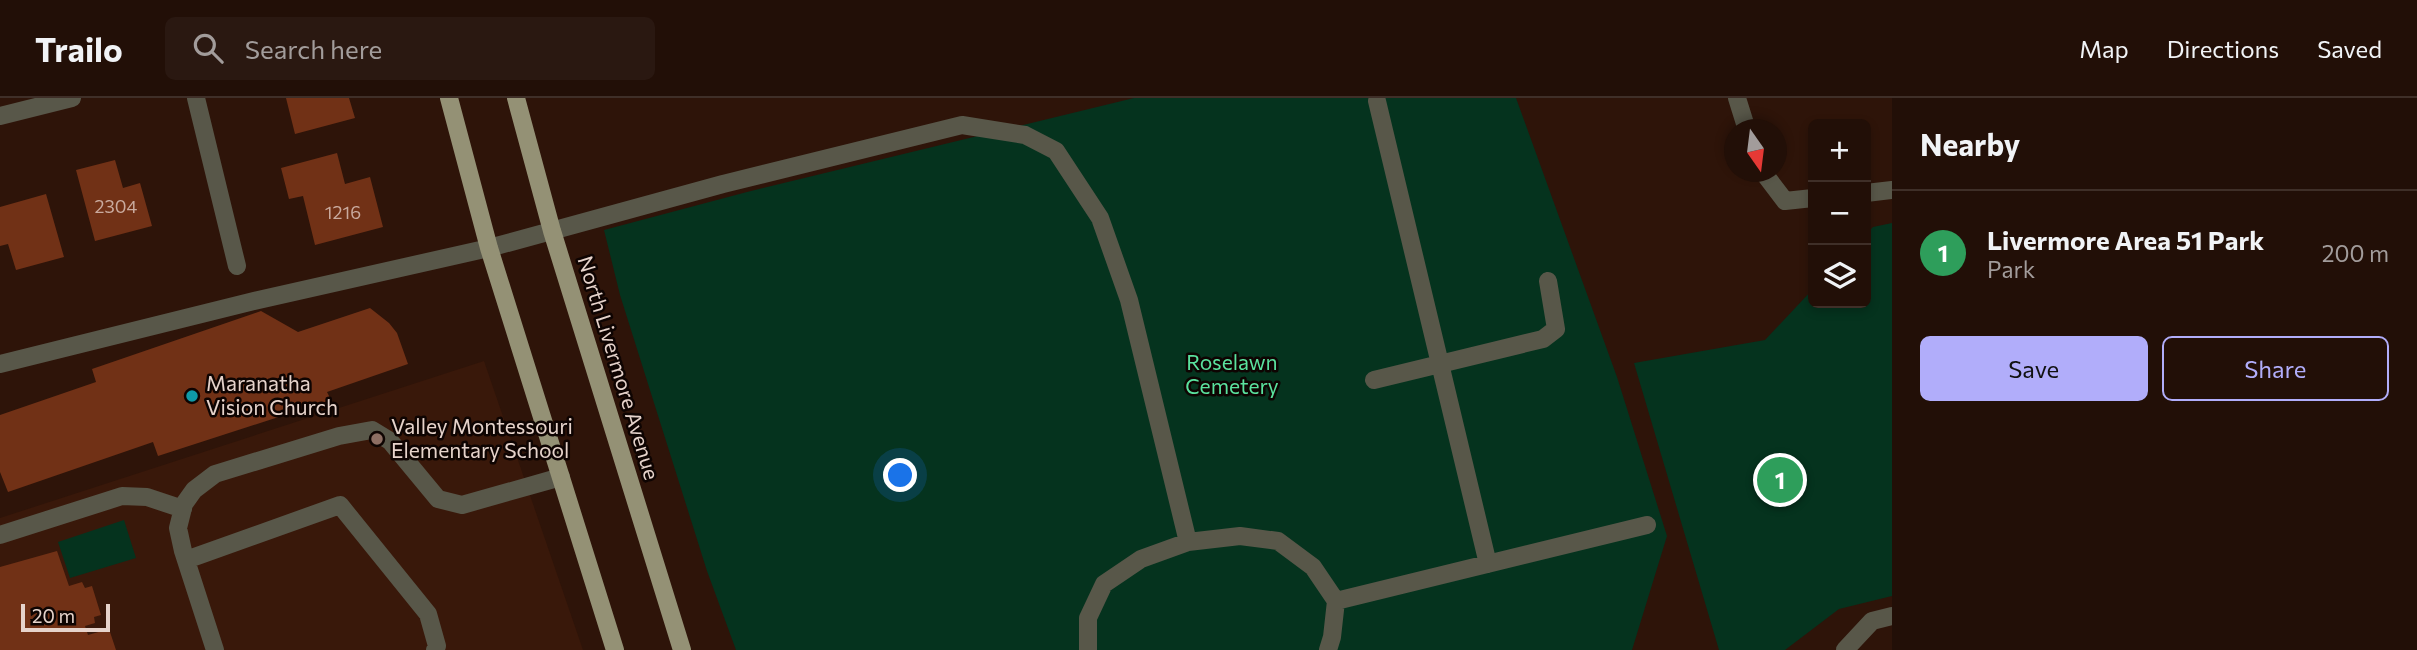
<!DOCTYPE html>
<html lang="en">
<head>
<meta charset="utf-8">
<style>
  :root { --surface:#220f07; --page:#2a1811; --text:#f1f3f6; --muted:#a29c9b; --line:#3f2f28; --accent:#b1adfa }
  body { margin:0; font-family:Commissioner,sans-serif; background:var(--page); color:var(--text) }
  .controls { position:absolute; right:21px; top:21px; display:grid; overflow:hidden; border-radius:10px; box-shadow:0 4px 10px #0003 }
  .controls button { width:63px; height:63px; display:grid; place-items:center; padding:0; border:0; border-bottom:2px solid var(--line); background:var(--surface); color:var(--text); font:35px sans-serif }
  .compass { position:absolute; left:1724px; top:21px; width:63px; height:63px; border-radius:50%; background:var(--surface); box-shadow:0 4px 10px #0003; rotate:166deg }
  .scale { position:absolute; left:21px; bottom:18px; width:89px; box-sizing:border-box; padding-left:7px; border:4px solid #e6d3cb; border-top:0; font-size:19px; line-height:24px; white-space:nowrap; color:#e6d3cb; -webkit-text-stroke:5px #0e0402; paint-order:stroke }
  .you { position:absolute; left:901px; top:378px; width:24px; height:24px; margin:-18px; border:5px solid #fff; border-radius:50%; background:#1a73e8; box-shadow:0 0 0 10px #1a73e833 }
  .badge { display:grid; place-items:center; width:46px; height:46px; border-radius:50%; background:var(--accent); color:#fff; font-size:23px; font-weight:700 }
  .pin { position:absolute; translate:-50% -50%; border:4px solid #fff; box-shadow:0 2px 7px #0006 }
  .list { margin:0; padding:0; list-style:none }
  h2 { display:flex; justify-content:space-between; align-items:center; height:91px; margin:0; padding:0 28px; font-size:30px }
  h2 small { font-size:23px; font-weight:400; color:var(--muted) }
  .list li { display:grid; grid-template-columns:46px 1fr auto; gap:21px; align-items:center; box-sizing:border-box; height:126px; padding:0 28px; border-top:2px solid var(--line) }
  .list b { display:block; font-size:26px; white-space:nowrap }
  .list p { margin:0; font-size:23px; white-space:nowrap; color:var(--muted) }
  .list em { font-size:23px; font-style:normal; color:var(--muted) }
  .actions { display:flex; gap:14px; padding:21px 28px }
  .actions a { flex:1; padding:16px 0; border:2px solid var(--accent); border-radius:10px; text-align:center; font-size:24px; color:var(--accent) }
  .actions .main { background:var(--accent); color:#111 }
  .icon { flex:none; width:38px; height:38px; fill:none; stroke:currentColor; stroke-width:2; stroke-linecap:round; stroke-linejoin:round }
  .map { position:relative; flex:none; width:1892px; height:552px; overflow:hidden }
  header { display:flex; align-items:center; gap:42px; box-sizing:border-box; height:98px; padding:0 35px; background:var(--surface); border-bottom:2px solid var(--line) }
  header strong { font-size:33px }
  nav { display:flex; gap:38px; margin-inline-start:auto; font-size:24px }
  .search { width:490px; height:63px; background:var(--page); display:flex; align-items:center; gap:18px; box-sizing:border-box; padding:0 24px; border-radius:10px; color:var(--muted); font-size:26px }
  main { display:flex }
  aside { flex:1; background:var(--surface) }
  .map>svg:first-child { display:block }
  .built { fill:#39180a }
  .green { fill:#05331e }
  .building { fill:#713116 }
  .lines { fill:none; stroke-linecap:round; stroke-linejoin:round }
  .minor { stroke:#585749; stroke-width:18 }
  .major { stroke:#949175; stroke-width:18 }
  .culture-dot { fill:#0f9aa8; stroke:#0e0402; stroke-width:2.5 }
  .education-dot { fill:#8d6e63; stroke:#0e0402; stroke-width:2.5 }
  .labels { text-anchor:middle; stroke-width:5; stroke-linejoin:round; paint-order:stroke }
  .number-label { font-size:18px; fill:#c9aa9e }
  .park-label { font-size:21px; fill:#5ae29e; stroke:#0e0402 }
  .street-label { font-size:21px; fill:#e6d3cb; stroke:#0e0402 }
  .poi-label { font-size:21px; fill:#e6d3cb; stroke:#0e0402; text-anchor:start }
</style>
</head>
<body>
<header>
<strong>Trailo</strong>
<div class="search"><svg class="icon" aria-label="search" viewBox="0 0 24 24"><circle cx="10" cy="10" r="6"/><path d="M15 15l6 6"/></svg>Search here</div>
<nav><a>Map</a><a>Directions</a><a>Saved</a></nav>
</header>
<main>
<div class="map">
<svg width="1892" height="552" viewBox="0 0 1892 552">
  <rect width="100%" height="100%" fill="#2e1409"/>
  <path class="built" d="M484 263 583 552H0V420Z"/>
  <path class="green" d="M1134 0H1516L1617 279 1667 438 1632 552H736L707 473 620 197 604 132 747 94Z
    M1892 125V498L1839 511 1785 552H1719L1634 265 1765 242 1813 191V205H1866V136L1873 129Z
    M124 422 136 460 70 480 58 444Z"/>
  <path class="building" d="M286 0H349L355 20 295 36Z
    M337 55 345 86 370 79 383 129 315 147 303 98 289 101 281 70Z
    M115 62 123 90 140 85 152 128 95 143 76 72Z
    M46 96 64 159 16 172 8 146 0 148V109Z
    M370 210 389 225 397 235 408 266 327 294 331 302 158 358 153 344 8 394 0 374V317L96 284 92 271 261 213 298 234Z
    M57 453 69 488 82 484 85 490 92 488 101 517 94 519 95 525 85 528 88 537 109 531 116 552H0V469Z"/>
  <g class="lines">
    <path class="minor" d="M196 0 237 168
      M1737 0 1747 32
      M1377 3 1488 466
      M0 18 72 0
      M1763 74 1785 103 1813 100
      M1866 95 1892 92
      M0 266 254 203 489 150 723 86 962 27 1025 37 1056 53 1100 120 1129 202 1188 444
      M1374 282 1543 241 1556 231 1548 183
      M0 437 122 398 147 399 183 411
      M186 462 340 407 428 516 437 548 435 552
      M1336 503 1647 427
      M215 552 183 453 178 430 184 406 194 392 215 376 339 338 372 332 390 343 438 401 462 407 561 379
      M1088 552V520L1104 486 1141 461 1188 444 1240 438 1278 443 1313 469 1336 503 1332 539 1328 552
      M1845 552 1872 523 1892 518"/>
    <path class="major" d="M449 0 489 150 615 552
      M516 0 552 133 682 552"/>
  </g>
  <circle class="culture-dot" cx="192" cy="298" r="7"/>
  <circle class="education-dot" cx="377" cy="341" r="7"/>
  <g class="labels">
    <g class="number-label">
      <text x="116" y="115">2304</text>
      <text x="343" y="121">1216</text>
    </g>
    <g class="park-label">
      <text x="1232" y="272">Roselawn<tspan x="1232" dy="24">Cemetery</tspan></text>
    </g>
    <g class="street-label">
      <text transform="translate(618 270) rotate(73)" y="7">North Livermore Avenue</text>
    </g>
    <g class="poi-label">
      <text x="206" y="293">Maranatha<tspan x="206" dy="24">Vision Church</tspan></text>
      <text x="391" y="336">Valley Montessouri<tspan x="391" dy="24">Elementary School</tspan></text>
    </g>
  </g>
</svg>
<div class="controls">
<button>+</button>
<button>−</button>
<button><svg class="icon" aria-label="layers" viewBox="0 0 24 24"><path d="M12 4l9 5-9 5-9-5zM3 14l9 5 9-5"/></svg></button>
</div>
<svg class="compass" viewBox="-18 -18 36 36"><path d="M0-13l5 13h-10z" fill="#e53935"/><path d="M0 13l5-13h-10z" fill="#a29c9b"/></svg>
<div class="scale">20 m</div>
<div class="you"></div>
<div class="pin badge" style="left:1780px;top:382px;background:#2e9e5b">1</div>
</div>
<aside>
<h2>Nearby<small></small></h2>
<ul class="list">
<li><span class="badge" style="background:#2e9e5b">1</span><div><b>Livermore Area 51 Park</b><p>Park</p></div><em>200 m</em></li>
</ul>
<div class="actions"><a class="main">Save</a><a>Share</a></div>
</aside>
</main>
</body>
</html>
